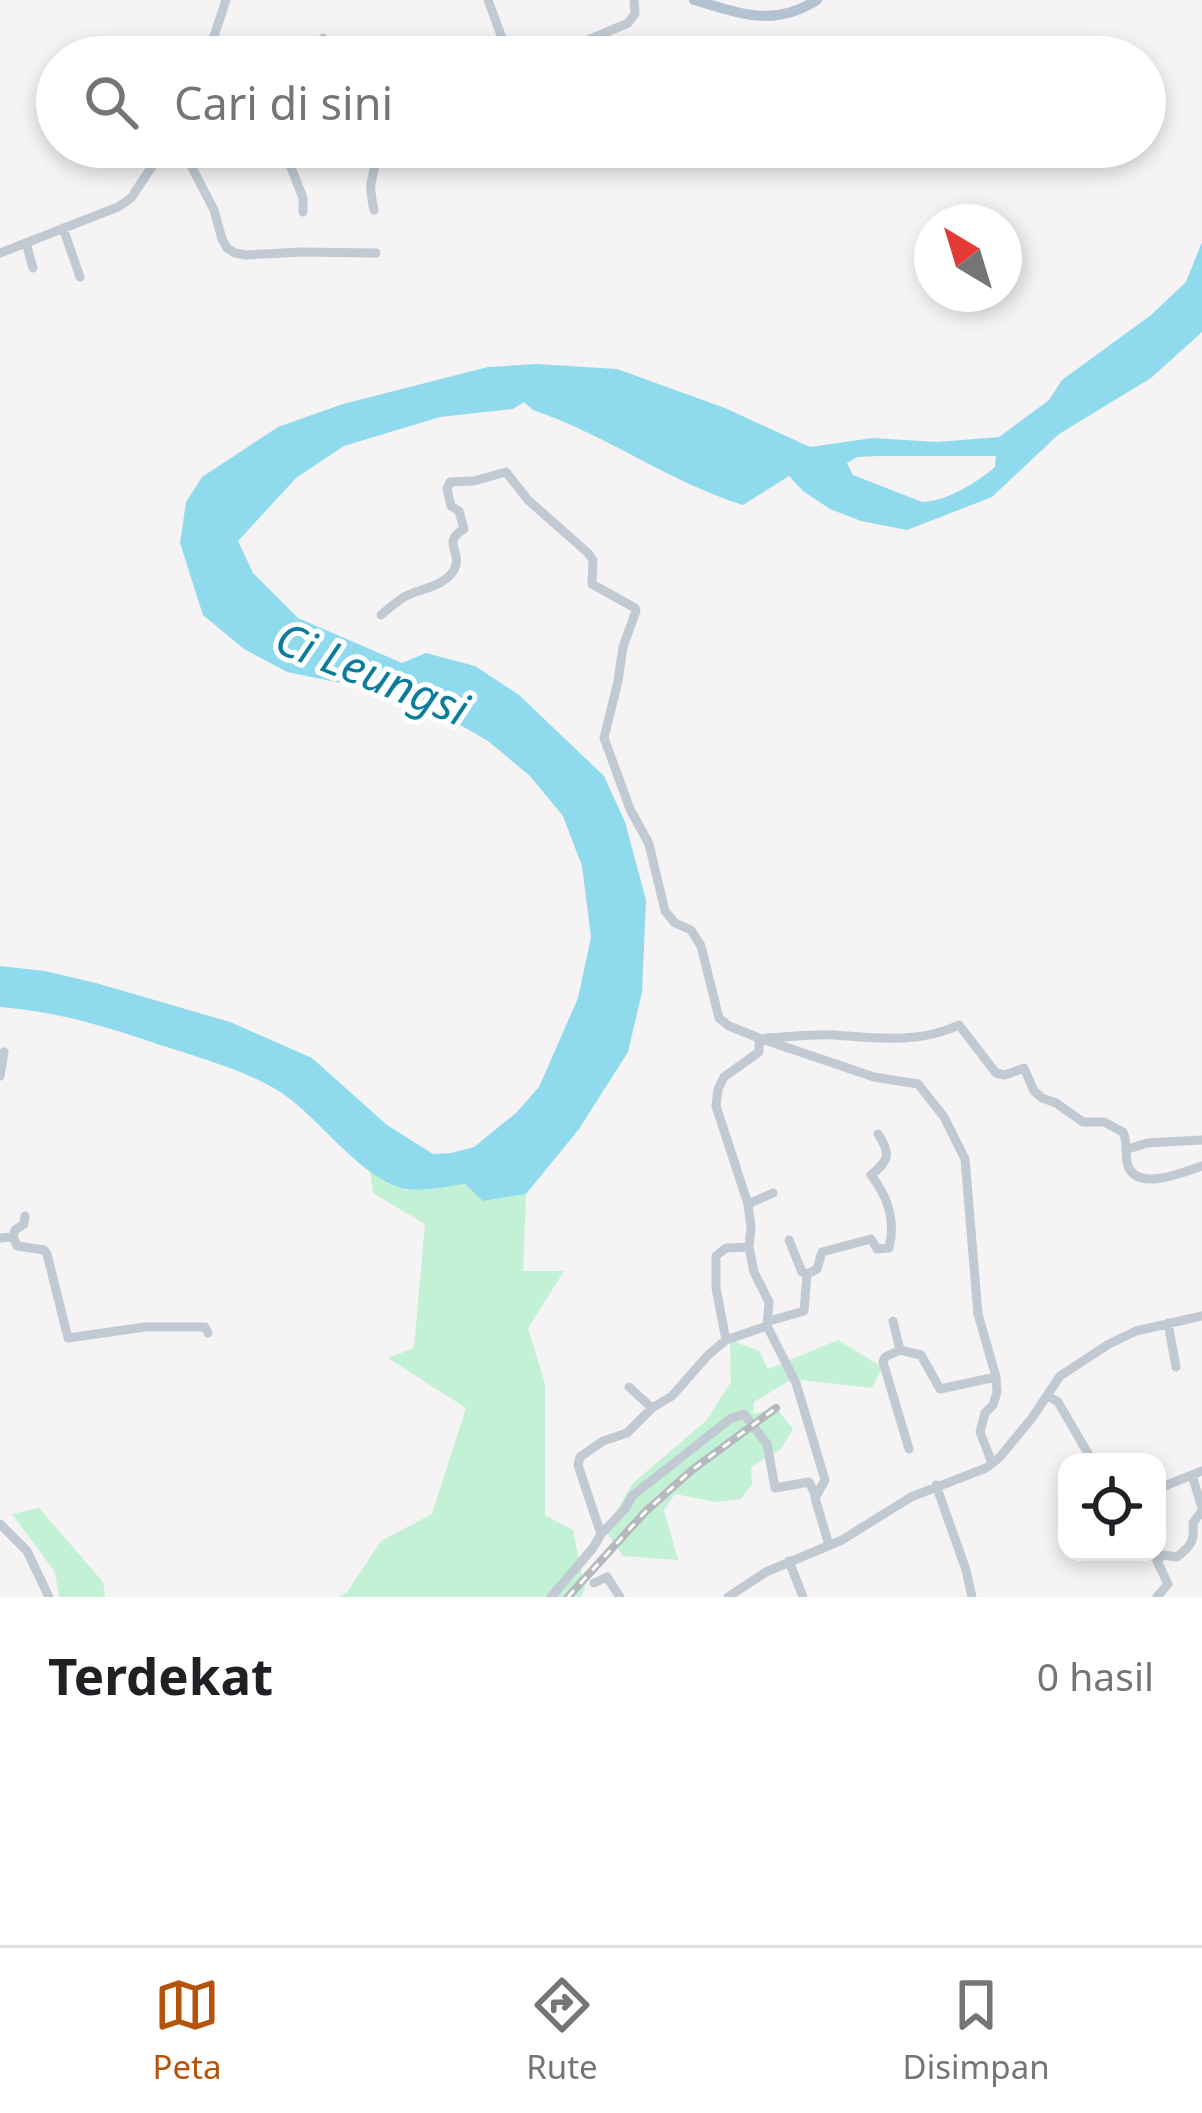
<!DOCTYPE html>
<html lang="id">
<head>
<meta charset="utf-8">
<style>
  :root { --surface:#fff; --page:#f6f6f6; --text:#202124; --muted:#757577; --line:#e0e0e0; --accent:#b45309 }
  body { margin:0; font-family:"Noto Sans",sans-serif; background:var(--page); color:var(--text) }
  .controls { position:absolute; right:36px; bottom:36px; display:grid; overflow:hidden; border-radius:24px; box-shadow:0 6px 18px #0003 }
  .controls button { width:108px; height:108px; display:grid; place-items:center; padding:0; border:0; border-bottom:3px solid var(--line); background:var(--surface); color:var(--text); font:60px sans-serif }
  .compass { position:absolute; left:914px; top:204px; width:108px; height:108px; border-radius:50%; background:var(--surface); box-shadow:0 6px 18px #0003; rotate:322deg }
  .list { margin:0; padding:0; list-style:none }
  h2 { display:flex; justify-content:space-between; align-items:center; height:156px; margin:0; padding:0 48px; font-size:51px }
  h2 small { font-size:39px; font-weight:400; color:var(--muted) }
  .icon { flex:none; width:66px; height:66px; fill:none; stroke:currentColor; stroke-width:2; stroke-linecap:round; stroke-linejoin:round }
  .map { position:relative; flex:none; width:1202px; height:1597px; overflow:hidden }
  .search { position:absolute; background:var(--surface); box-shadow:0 6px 18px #0003; left:36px; right:36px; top:36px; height:132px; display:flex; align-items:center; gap:30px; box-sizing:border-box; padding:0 42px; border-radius:66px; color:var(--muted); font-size:45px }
  .sheet { height:348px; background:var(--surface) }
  nav { display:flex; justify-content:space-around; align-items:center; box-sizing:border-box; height:168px; border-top:3px solid var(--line); background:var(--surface); font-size:33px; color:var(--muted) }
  nav a { display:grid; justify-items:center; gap:6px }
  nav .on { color:var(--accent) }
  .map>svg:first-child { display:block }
  .green { fill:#c3f1d5 }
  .water { fill:#90daee; fill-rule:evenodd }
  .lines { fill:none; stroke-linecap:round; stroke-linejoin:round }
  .river { stroke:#90daee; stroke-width:14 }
  .minor { stroke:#c1cad2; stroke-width:9 }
  .major { stroke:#b3c2d1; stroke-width:10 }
  .rail-casing { stroke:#b5b8bd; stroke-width:8 }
  .rail { stroke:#fff; stroke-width:3; stroke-dasharray:9; stroke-linecap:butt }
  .labels { text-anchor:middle; stroke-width:10; stroke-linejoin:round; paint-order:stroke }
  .water-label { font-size:45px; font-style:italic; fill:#0c7c9b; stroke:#fff }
</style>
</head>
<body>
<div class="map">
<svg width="1202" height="1597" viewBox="0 0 1202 1597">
  <rect width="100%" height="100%" fill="#f5f3f3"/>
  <path class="green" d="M370 1172 405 1190 465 1184 484 1201 526 1194 523 1271H564L528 1328 545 1384V1515L573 1530 585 1589 580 1597H338L347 1592 381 1541 432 1514 466 1408 388 1358 414 1348 425 1224 373 1193Z
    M730 1340 759 1351 768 1369 838 1340 882 1367 872 1388 792 1379 754 1402 753 1414 776 1408 793 1429 781 1449 751 1467 752 1484 741 1499 716 1502 675 1494 664 1510 678 1560 623 1556 605 1530 633 1483 706 1421 731 1382Z
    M39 1508 103 1582 105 1597H59L55 1572 12 1514Z"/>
  <path class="water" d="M1202 242V332L1151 378 1059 434 992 497 907 530 861 521 830 509 803 491 789 476 743 505C669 482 607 435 533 410L524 402 513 409 440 417 344 446 296 478 238 541 253 573 298 618 402 663 426 653 475 666 519 695 604 776 625 822 646 900 642 992 628 1052 579 1129 526 1194 483 1201 465 1184C446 1186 418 1193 401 1188 352 1172 317 1112 272 1087 237 1068 198 1057 160 1045 108 1027 55 1011 0 1007V966L45 971 96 983 230 1022 312 1058 387 1125 433 1154 451 1153 474 1147 516 1113 539 1087 578 998 591 937 582 866 563 816 530 776 488 741 443 715 365 688 287 672 244 649 203 615 180 543 186 502 202 477 278 427 343 404 488 367 536 364 617 369 725 408 810 447 873 438 937 442 999 437 1049 400 1062 380 1151 315 1186 282ZM1194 300C1190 326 1164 345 1139 349L1158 328ZM878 456H996L995 467C978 482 945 502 922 502L853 475 847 463 857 457Z"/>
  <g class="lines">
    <path class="river" d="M1148 348C1185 331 1184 319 1202 287
      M1131 353 1195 299"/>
    <path class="minor" d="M488 0 509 57
      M323 38 330 57
      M565 50 628 23 635 14 634 0
      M207 57 226 0
      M168 147 187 158 214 210 222 239 227 248 235 253 246 255 300 252 376 253
      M285 152 303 198V212
      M187 158 232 157 251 161 264 160 301 147
      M374 210C372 201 370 192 371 183 374 169 377 161 376 147
      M63 228 80 277
      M26 243 33 268
      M0 253 118 207 131 198 165 147
      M381 615C388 609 396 602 404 597 420 588 444 587 454 570 464 552 440 543 464 529L459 511 451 506 447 489 450 482 474 481 506 472 528 500 588 553 593 560 592 584 635 608 636 611 623 647 618 681 604 738 630 809 649 844 665 911 675 923 691 930 701 946 719 1018 729 1026 759 1038V1052L724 1077 718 1089 716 1106 748 1204 751 1227 749 1247 726 1248 716 1256V1288L726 1340 708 1355 672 1396 652 1408 627 1433 603 1441 580 1457 578 1465 601 1534 593 1548 551 1597
      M759 1038 874 1077 918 1084 944 1117 965 1159 978 1314 996 1377 997 1392 993 1405 985 1413 980 1432 992 1463
      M766 1038C789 1037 812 1034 834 1035 877 1038 919 1044 959 1025L996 1073 1005 1075 1024 1068 1034 1091 1042 1098 1056 1103 1083 1122H1104L1123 1132C1128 1144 1125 1150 1127 1162 1133 1194 1184 1172 1202 1166
      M0 1076 4 1052
      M1128 1149 1147 1143 1202 1140
      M748 1204 773 1193
      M13 1237 17 1246 44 1250 47 1254 68 1338 145 1327H205L208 1333
      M0 1238 13 1237 15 1230 24 1224 25 1216
      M789 1240 802 1272 807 1274
      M749 1247 754 1272 769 1302 767 1326 796 1383 825 1480 815 1498 829 1545
      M769 1321 804 1311 807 1274 817 1269 822 1252 871 1239 877 1249 889 1248C896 1220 888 1197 871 1175 888 1161 892 1155 878 1134
      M893 1321 900 1350 921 1355 940 1389 996 1377
      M1168 1323 1176 1367
      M726 1340 767 1326
      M900 1350 885 1357 883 1362 909 1449
      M629 1387 652 1408
      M1048 1396 1058 1402 1093 1462
      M1192 1475 1202 1508
      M936 1485 966 1570 972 1597
      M1157 1489 1202 1471
      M0 1524 27 1551 49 1597
      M601 1534 625 1509 632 1496 730 1419 744 1414 767 1444 775 1488 809 1482 816 1496
      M789 1561 803 1597
      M594 1583 607 1577 620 1597
      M728 1597 766 1572 842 1540 911 1497 986 1468 999 1458 1032 1418 1060 1376 1109 1344 1136 1331 1202 1316
      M1157 1597 1168 1584 1157 1561 1163 1555 1177 1557C1191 1546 1195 1541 1193 1523L1202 1511"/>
    <path class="major" d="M694 0C740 13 773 28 817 0"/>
    <g class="rail-casing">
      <path id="rail" d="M568 1597 646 1511 692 1470 776 1408"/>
    </g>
    <use href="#rail" class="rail"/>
  </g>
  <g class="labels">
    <g class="water-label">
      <text transform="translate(372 674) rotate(22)" y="16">Ci Leungsi</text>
    </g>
  </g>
</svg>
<div class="controls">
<button><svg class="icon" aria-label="locate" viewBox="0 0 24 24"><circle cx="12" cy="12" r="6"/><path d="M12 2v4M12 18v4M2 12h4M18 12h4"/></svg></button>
</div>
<svg class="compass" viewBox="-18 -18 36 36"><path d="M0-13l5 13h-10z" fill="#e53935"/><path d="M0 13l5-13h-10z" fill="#757577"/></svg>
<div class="search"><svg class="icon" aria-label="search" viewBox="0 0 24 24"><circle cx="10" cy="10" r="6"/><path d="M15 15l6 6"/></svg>Cari di sini</div>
</div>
<section class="sheet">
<h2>Terdekat<small>0 hasil</small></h2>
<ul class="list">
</ul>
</section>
<nav>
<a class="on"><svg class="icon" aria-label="map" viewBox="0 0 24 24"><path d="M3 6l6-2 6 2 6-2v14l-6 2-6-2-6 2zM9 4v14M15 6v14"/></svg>Peta</a>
<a><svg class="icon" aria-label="directions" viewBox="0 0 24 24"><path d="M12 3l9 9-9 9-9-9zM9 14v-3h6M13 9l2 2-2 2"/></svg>Rute</a>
<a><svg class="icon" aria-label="saved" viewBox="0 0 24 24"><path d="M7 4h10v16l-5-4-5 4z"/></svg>Disimpan</a>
</nav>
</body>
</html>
